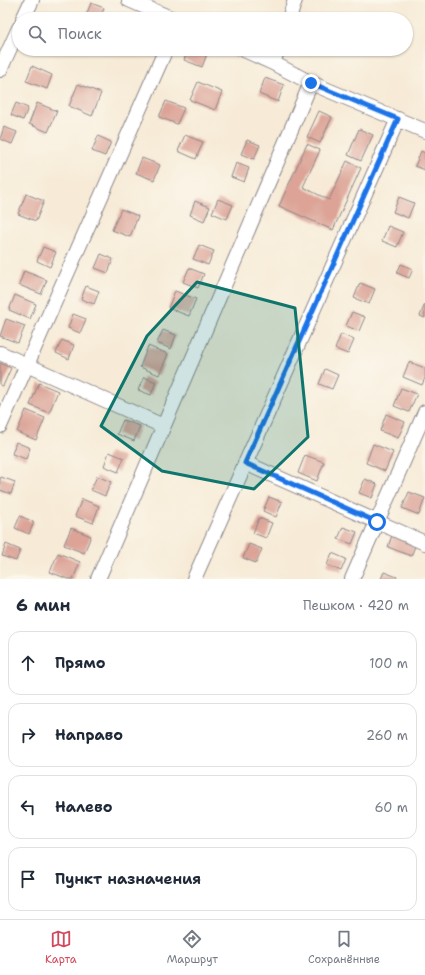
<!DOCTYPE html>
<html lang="ru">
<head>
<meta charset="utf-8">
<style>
  :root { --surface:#fff; --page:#f2f2f3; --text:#1f2937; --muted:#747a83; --line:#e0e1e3; --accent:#d1495b }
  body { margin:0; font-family:"Shantell Sans",sans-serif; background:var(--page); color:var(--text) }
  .stop { position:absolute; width:12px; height:12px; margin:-9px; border:3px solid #1a73e8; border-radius:50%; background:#fff }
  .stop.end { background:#1a73e8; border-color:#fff; box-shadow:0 1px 4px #0008 }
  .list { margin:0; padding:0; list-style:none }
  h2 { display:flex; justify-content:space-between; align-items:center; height:52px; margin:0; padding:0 16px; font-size:17px }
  h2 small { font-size:13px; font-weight:400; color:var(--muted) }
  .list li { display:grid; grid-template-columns:26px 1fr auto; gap:12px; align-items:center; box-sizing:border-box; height:64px; margin:0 8px 8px; padding:0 8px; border:1px solid var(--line); border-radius:12px }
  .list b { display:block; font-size:15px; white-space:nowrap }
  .list em { font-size:13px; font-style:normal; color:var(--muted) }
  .icon { flex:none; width:22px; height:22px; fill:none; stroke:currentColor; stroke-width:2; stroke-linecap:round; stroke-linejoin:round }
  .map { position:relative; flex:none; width:425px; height:579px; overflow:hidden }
  .search { position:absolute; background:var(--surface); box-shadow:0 1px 3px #0004; left:12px; right:12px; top:12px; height:44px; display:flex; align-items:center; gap:10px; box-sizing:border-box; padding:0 14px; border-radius:22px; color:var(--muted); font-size:15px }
  .sheet { height:340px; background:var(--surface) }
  nav { display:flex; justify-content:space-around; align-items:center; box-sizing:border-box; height:56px; border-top:1px solid var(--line); background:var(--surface); font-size:11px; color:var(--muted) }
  nav a { display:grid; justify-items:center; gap:2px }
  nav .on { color:var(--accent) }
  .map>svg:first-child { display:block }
  .building { fill:#dca396 }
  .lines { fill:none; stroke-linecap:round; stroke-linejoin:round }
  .minor-casing { stroke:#8c8689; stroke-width:16 }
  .minor { stroke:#fff; stroke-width:14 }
  .route { stroke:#1a73e8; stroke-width:5 }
  .marked { fill:#0f766e; fill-opacity:0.2; stroke:#0f766e; stroke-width:3; stroke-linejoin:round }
</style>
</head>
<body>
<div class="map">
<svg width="425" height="579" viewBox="0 0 425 579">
  <rect width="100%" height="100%" fill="#fbf7ec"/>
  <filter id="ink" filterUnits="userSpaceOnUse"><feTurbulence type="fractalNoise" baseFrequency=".025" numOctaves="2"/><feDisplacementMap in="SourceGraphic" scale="8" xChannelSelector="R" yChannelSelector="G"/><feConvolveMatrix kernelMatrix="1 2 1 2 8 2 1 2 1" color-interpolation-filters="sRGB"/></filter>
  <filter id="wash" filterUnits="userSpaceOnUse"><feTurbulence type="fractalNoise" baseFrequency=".012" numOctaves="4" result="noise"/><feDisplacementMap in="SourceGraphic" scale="16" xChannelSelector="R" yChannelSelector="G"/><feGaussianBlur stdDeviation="0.9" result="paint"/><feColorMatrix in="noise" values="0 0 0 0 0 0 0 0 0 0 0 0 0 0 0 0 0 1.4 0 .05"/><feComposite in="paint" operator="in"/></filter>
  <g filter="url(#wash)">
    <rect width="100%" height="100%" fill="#f7ebd7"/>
    <g id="blocks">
      <path class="building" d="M91 3 104 8 100 19 85 18Z
        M188 49H205L208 51 202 67 184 60Z
        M32 66 52 75 47 89 26 81Z
        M265 78 284 85 278 102 259 94Z
        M198 82 222 92 215 110 190 100Z
        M78 84 101 93 92 116 69 106Z
        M166 101 184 108 177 124 159 117Z
        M16 103 28 108 23 120 11 115Z
        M37 103 57 111 48 132 29 124Z
        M319 111 332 117 320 143 307 137Z
        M4 127 17 132 12 144 0 139Z
        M359 129 373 135 361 161 348 155Z
        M185 135 203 142 196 159 178 151Z
        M98 136 111 142 105 156 92 151Z
        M247 140 260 145 254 159 241 154Z
        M307 144 320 150 303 187 329 200 347 161 361 168 333 230 279 206Z
        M421 151 425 153V170L415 166Z
        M142 158 160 165 154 180 136 173Z
        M236 163 249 168 244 182 231 177Z
        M26 194 44 201 36 221 18 214Z
        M399 197 414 203 408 218 393 212Z
        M218 199 233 205 227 219 212 213Z
        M195 201 210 207 204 221 190 215Z
        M121 209 138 216 130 237 112 230Z
        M388 226 403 232 397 247 382 241Z
        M199 245 214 251 208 265 193 259Z
        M43 247 56 252 50 267 37 261Z
        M101 254 113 259 108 273 95 268Z
        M401 264 413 269 409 278 397 273Z
        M189 268 204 274 198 288 183 282Z
        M24 271 47 280 41 294 19 285Z
        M360 283 375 289 369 304 354 298Z
        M86 286 99 291 94 304 81 299Z
        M175 291 196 299 189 316 168 308Z
        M15 295 36 304 30 319 9 310Z
        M425 304V318L420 316Z
        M352 312 365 317 359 331 346 326Z
        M73 314 86 319 80 333 68 328Z
        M6 319 25 326 18 343 0 336Z
        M163 330 176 335 171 349 157 343Z
        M341 334 354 340 348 354 335 349Z
        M62 340 74 345 69 359 56 353Z
        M148 346 168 354 159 375 140 367Z
        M409 362 425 368V378L422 385 403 377Z
        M0 363 11 368 3 386 0 385Z
        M325 369 338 375 332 389 319 384Z
        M144 377 156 382 151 395 138 390Z
        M39 383 58 391 49 413 30 405Z
        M401 388 417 394 409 412 394 406Z
        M26 410 45 418 36 440 17 432Z
        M386 414 405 422 398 438 380 431Z
        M123 420 140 426 134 441 117 434Z
        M16 442 30 448 26 459 12 454Z
        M373 444 393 452 385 471 366 463Z
        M109 452 124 458 118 472 104 466Z
        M305 455 324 462 317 481 298 473Z
        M97 476 111 482 105 496 91 490Z
        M1 477 15 482 11 494 0 490V480Z
        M365 479 377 484 372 498 359 493Z
        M409 492 425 498 419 515 402 508Z
        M269 497 282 502 276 517 263 511Z
        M82 499 99 506 93 523 75 516Z
        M20 516 34 522 29 534 15 528Z
        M259 518 272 523 266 538 253 533Z
        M343 527 357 532 352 544 338 539Z
        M71 528 91 536 84 553 64 545Z
        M392 535 416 544 411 556 388 547Z
        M6 544 20 550 16 561 2 556Z
        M249 544 262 549 256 563 243 558Z
        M58 553 80 562 73 579H68L50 572Z
        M332 553 346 559 341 571 327 565Z
        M384 572 397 577 396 579H381Z"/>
    </g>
  </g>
  <g filter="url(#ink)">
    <use href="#blocks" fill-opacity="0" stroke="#8c8689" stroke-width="1"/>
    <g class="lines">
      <g class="minor-casing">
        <path id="minor" d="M129 0 173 19
          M23 19 32 0
          M289 19 295 0
          M242 49 273 63 311 83 425 131
          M273 63 278 49
          M0 70 19 28
          M0 353 163 426
          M0 426 166 49
          M245 463 425 543
          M98 579 311 83
          M194 579 398 119
          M352 579 425 412"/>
      </g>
      <use href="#minor" class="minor"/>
    </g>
  </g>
  <g class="lines" filter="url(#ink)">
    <path class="route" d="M311 83 398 119 245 463 377 522"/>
  </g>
  <path class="marked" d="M197 282 295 308 308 437 254 489 162 471 101 426 147 336Z"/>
</svg>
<div class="stop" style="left:377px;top:522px"></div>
<div class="stop end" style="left:311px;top:83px"></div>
<div class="search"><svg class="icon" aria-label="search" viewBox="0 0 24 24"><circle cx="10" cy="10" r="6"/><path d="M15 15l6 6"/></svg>Поиск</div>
</div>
<section class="sheet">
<h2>6 мин<small>Пешком · 420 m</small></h2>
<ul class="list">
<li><svg class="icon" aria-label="ahead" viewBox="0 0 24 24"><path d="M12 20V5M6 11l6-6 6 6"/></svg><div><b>Прямо</b></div><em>100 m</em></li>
<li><svg class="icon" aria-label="right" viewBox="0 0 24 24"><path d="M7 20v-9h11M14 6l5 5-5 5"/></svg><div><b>Направо</b></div><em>260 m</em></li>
<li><svg class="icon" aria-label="left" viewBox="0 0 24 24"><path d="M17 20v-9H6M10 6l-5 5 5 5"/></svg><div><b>Налево</b></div><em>60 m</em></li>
<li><svg class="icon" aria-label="arrive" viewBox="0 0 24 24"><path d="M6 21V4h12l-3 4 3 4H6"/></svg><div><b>Пункт назначения</b></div></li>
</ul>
</section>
<nav>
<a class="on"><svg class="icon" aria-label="map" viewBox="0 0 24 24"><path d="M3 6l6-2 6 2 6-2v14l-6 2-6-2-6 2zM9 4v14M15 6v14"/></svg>Карта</a>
<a><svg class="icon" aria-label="directions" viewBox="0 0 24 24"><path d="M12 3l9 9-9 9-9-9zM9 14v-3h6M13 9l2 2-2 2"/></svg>Маршрут</a>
<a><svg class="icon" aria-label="saved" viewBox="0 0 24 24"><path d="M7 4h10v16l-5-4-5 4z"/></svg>Сохранённые</a>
</nav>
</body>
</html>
